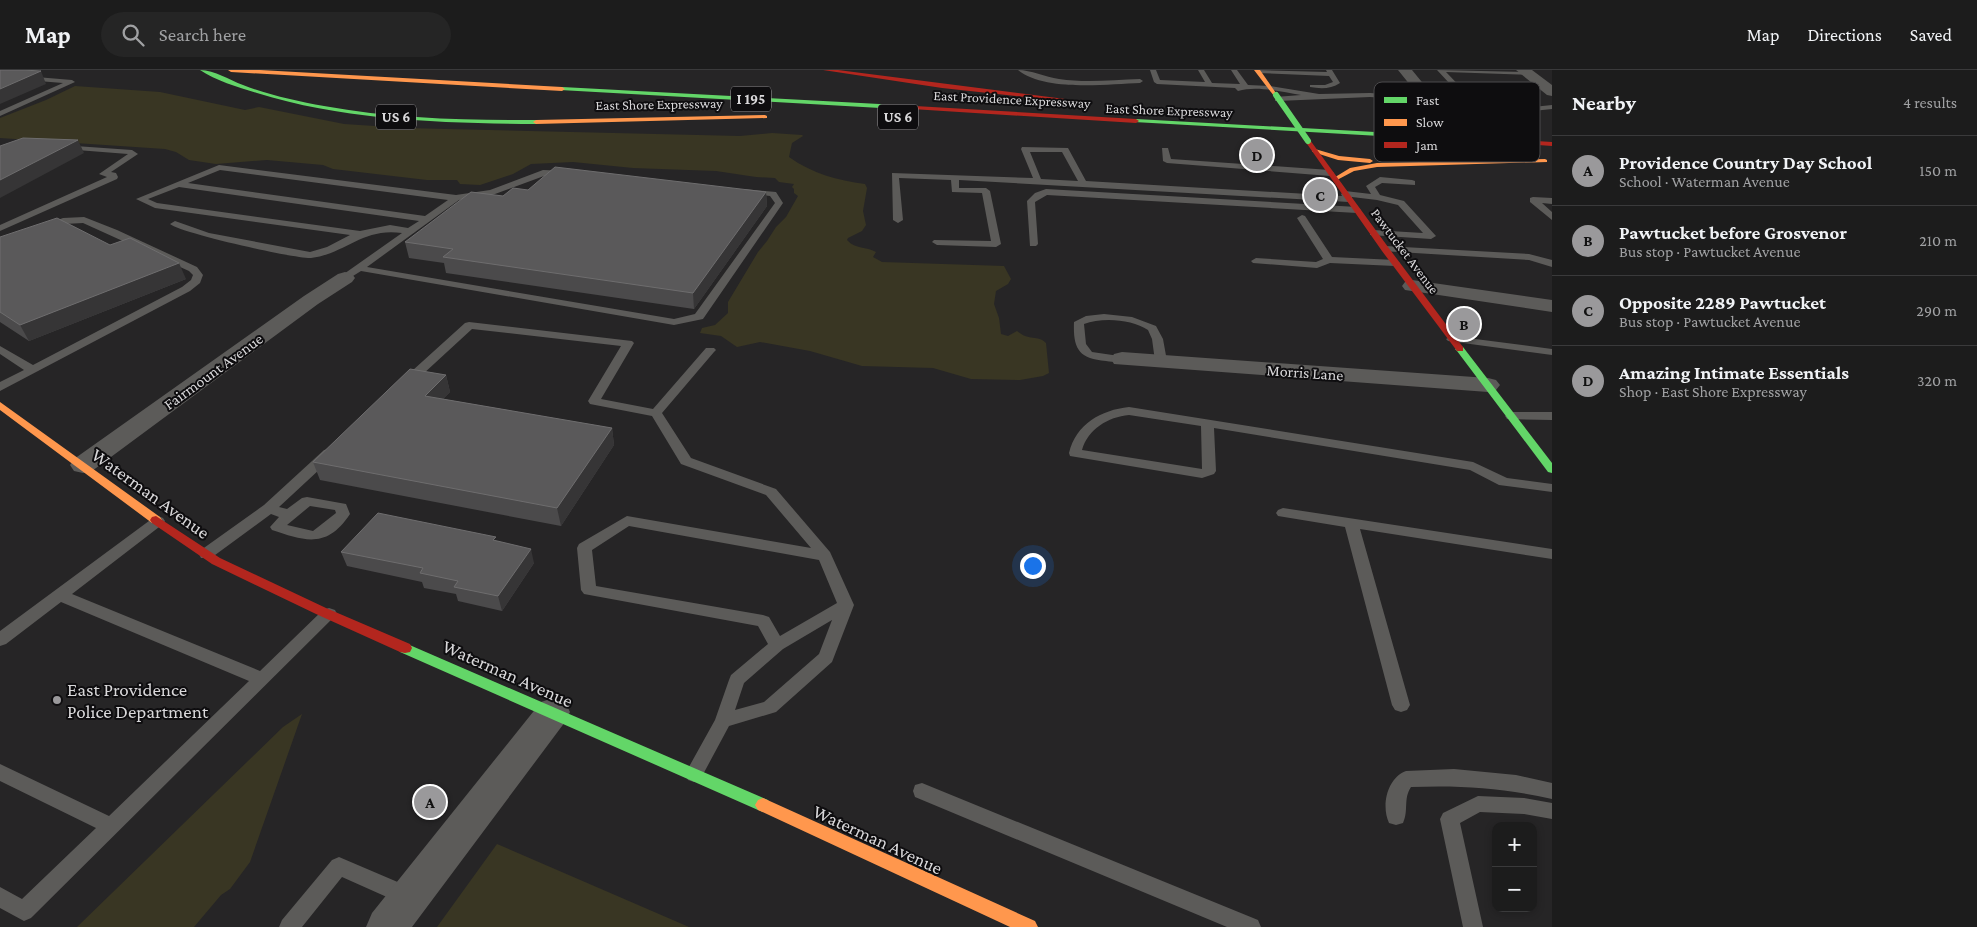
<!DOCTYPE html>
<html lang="en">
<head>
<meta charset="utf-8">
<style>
  :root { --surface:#1c1c1c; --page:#252525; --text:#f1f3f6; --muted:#a0a1a3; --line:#3a3a3b; --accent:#9a999b }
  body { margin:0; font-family:"Crimson Pro",serif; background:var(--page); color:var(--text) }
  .controls { position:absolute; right:15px; bottom:15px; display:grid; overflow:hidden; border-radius:10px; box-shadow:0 2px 8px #0003 }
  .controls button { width:45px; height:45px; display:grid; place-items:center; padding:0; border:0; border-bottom:1px solid var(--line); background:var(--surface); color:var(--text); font:25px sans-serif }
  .you { position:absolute; left:1032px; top:495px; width:18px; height:18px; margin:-12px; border:4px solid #fff; border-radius:50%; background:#1a73e8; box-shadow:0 0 0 8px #1a73e833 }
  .badge { display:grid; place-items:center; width:32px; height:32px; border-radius:50%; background:var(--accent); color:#111; font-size:16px; font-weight:700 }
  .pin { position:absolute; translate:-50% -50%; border:2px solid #fff; box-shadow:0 1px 5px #0006 }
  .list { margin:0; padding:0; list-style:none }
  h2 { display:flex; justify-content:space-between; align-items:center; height:65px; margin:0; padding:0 20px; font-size:21px }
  h2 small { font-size:16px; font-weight:400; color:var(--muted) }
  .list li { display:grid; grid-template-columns:32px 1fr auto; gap:15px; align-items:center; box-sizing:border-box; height:70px; padding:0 20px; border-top:1px solid var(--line) }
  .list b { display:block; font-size:19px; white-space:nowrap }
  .list p { margin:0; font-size:16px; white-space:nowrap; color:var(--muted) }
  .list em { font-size:16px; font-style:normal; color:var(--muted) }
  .icon { flex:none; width:28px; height:28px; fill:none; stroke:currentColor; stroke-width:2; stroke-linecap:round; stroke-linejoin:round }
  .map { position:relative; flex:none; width:1552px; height:857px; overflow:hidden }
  header { display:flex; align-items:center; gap:30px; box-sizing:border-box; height:70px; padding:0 25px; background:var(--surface); border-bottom:1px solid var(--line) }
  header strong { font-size:24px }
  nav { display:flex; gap:28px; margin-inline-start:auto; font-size:18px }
  .search { width:350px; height:45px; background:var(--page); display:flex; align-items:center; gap:12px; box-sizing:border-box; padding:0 18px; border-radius:28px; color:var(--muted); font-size:19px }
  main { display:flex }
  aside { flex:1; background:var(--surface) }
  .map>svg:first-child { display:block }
  .green { fill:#393623 }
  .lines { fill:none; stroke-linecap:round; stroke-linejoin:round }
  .lane { fill:#5c5b59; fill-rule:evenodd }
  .street { fill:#5c5b59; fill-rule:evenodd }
  .fast { fill:#63d668; fill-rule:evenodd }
  .slow { fill:#ff974d; fill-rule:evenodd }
  .jam { fill:#b3261e; fill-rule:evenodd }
  .fast-bridge { stroke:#63d668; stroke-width:6 }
  .wall { fill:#4b4a4b }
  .shaded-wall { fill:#363536 }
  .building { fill:#5a595a; stroke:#6e6d6e }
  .poi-dot { fill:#9a999b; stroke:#0e0d0f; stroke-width:2 }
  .labels { text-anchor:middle; stroke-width:4; stroke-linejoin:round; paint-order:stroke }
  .far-street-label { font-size:14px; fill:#d9d8da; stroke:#0e0d0f }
  .shield { fill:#0e0d0f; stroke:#9c9b9d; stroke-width:1 }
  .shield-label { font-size:15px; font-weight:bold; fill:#d9d8da }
  .street-label { font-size:16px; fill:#d9d8da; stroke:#0e0d0f }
  .near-street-label { font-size:19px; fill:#d9d8da; stroke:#0e0d0f }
  .near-poi-label { font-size:19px; fill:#d9d8da; stroke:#0e0d0f; text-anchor:start }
  .key { fill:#0e0d0f; stroke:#4b4a4c; stroke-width:1 }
  .key-label { font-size:14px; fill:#d9d8da }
</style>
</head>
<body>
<header>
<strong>Map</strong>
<div class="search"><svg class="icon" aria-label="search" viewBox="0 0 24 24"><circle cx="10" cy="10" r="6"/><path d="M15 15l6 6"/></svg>Search here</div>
<nav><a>Map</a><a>Directions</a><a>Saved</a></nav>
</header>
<main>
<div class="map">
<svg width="1552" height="857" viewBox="0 0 1552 857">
  <rect width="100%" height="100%" fill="#262526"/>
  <path class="green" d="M75 16 160 22 245 40 259 37 344 54 405 58 740 66 772 63 802 65 803 66 792 73 789 87C813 104 837 110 865 114L867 118 863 141 866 155 862 161 848 168 847 170C856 180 866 176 876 182L873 187 882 192 1004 196 1011 209 1008 214 996 221 994 234 999 248 1001 264 1008 266 1017 261C1030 272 1037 264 1046 273L1049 303 1043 306 1020 310 971 309 933 298 862 296 810 281 760 272 737 277 721 266 700 263 702 258 715 255 728 243V232L758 182 767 171 776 157 786 147 798 126 794 123V119L792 117 794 114 779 112 775 108 756 107 716 101 633 98 573 92 531 94 513 104 480 115 460 114 457 110H427L333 99 323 95 267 90 216 94 189 90 176 82 165 79 0 68V48L46 30Z
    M302 644 250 792 230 819 221 825 194 857H77L283 657Z
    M497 774 689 857H437Z"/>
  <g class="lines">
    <path class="lane" d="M1018 0C1031 0 1045 7 1059 9 1085 13 1113 10 1140 9L1143 11 1140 13C1107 14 1045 22 1018 0Z
      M1150 0H1156L1160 10 1205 12 1198 0H1204L1212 13 1240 14 1231 0H1237L1248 15 1270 16 1319 24 1370 23 1464 29 1437 0 1528 2 1531 4 1530 5 1446 2 1473 30 1533 37 1552 35V39L1533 41 1471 34 1370 27 1278 31H1275V27L1301 25C1281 22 1257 15 1238 21L1235 18 1157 14 1154 12Z
      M1255 0 1327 2 1326 0H1332L1340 13C1331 19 1321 19 1310 17V15H1325L1333 12 1329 6 1258 3Z
      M0 4 72 10 75 12 0 46V41L63 13 0 8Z
      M61 75 132 80 138 84 111 102 116 103 118 107 117 109 0 161V155L107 107 99 104 128 84 64 79H61Z
      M1022 77 1068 78 1086 111 1342 126 1341 124 1345 121 1371 124 1366 116 1380 107 1412 110 1415 111V115L1382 113 1375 117 1380 125 1404 131 1436 166 1431 169 1370 165V161L1373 160 1423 163 1398 135 1377 130 1352 127V131L1349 132 959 110V118H986L990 121 1001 174 996 177 937 175 932 172 934 170 991 171 982 123 952 122 951 110 899 108 903 150 898 153 893 150 892 103 1033 108 1021 79ZM1030 82H1062L1078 111 1041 109Z
      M1162 78H1168L1171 89 1330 100 1334 103 1330 106 1167 93 1163 91Z
      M219 95 456 125 490 120 543 100 570 101V105L544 106 495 124 459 130 367 197 674 249 695 244 775 133 770 126 744 123V119L776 122 783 133 703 249 674 255 361 201 345 211 340 208 341 206 402 163C363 157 345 184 311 188 296 189 180 163 170 154L175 151 209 163 310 182 327 177 350 165 155 138 136 129ZM220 100 448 130 425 146 188 113ZM179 117 419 151 408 158 390 155 360 161 157 133 148 129Z
      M1046 119 1357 137 1361 140 1357 143 1047 125 1035 132 1038 174 1036 176H1030L1027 131 1035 123Z
      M1533 127 1552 128V134L1542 133 1552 142V150L1530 132V128Z
      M1302 145 1305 146 1332 187 1395 190 1400 193 1395 196 1330 193 1317 198 1253 193 1251 191 1256 188 1316 192 1323 189 1297 148Z
      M84 147 117 160 197 197 203 205 200 213 190 221 0 321V312L24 300 0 284V276L33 295 182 217 191 210 193 205 189 201 83 153 64 154 47 159 42 156 63 148Z
      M1385 176 1529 184 1552 190V197L1529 190 1382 181V177Z
      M1104 244 1132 247 1156 256 1163 269 1167 291 1165 293H1157L1155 291 1152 269 1148 260C1132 249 1102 247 1084 254L1086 274 1092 282 1126 287 1128 289 1126 291C1120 293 1113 292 1106 291 1078 289 1073 278 1074 252L1086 246Z
      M469 252 632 271 634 273 601 329 653 339 706 278H714L716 280 714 282 662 343 691 388 776 419 830 482 854 535 832 592 776 642 729 656 700 710 694 712 688 710 685 704 715 650 729 610 731 605 768 574 758 556 584 524 581 520 577 478 579 474 627 446 811 478 766 425 681 394 652 346 590 334 588 331 621 276 472 259 410 316H402L400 313 402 310 465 253ZM629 456 819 490 837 533 780 566 769 547 763 545 596 516 592 480ZM832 550 819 584 764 632 735 640 744 613 783 579Z
      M1452 266 1552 279V285L1448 271 1446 269Z
      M1129 337 1473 392 1507 408 1552 414V422L1499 415 1470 400 1214 358 1216 401 1214 404 1202 408 1070 386 1069 383C1076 354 1101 340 1129 337ZM1129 345 1201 356 1202 399 1082 380C1088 359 1108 347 1129 345Z
      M1511 342H1552V350L1507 349 1505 346Z
      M329 379 335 383 334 386 279 437 287 439 302 428 307 427 346 434 350 444C327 479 305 471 272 460L270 457 279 447 271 444 211 488H201L199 484 201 480 264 435 324 380ZM310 436 335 440 336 443 313 461 287 455Z
      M1283 438 1552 479V489L1360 459 1410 635 1407 640 1401 642 1395 640 1392 635 1345 457 1278 446 1276 443 1278 440Z
      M158 446 163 448 165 451 163 454 72 524 260 601 323 540 329 538 335 540 337 544 31 848 24 851 0 838V817L22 829 96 758 0 711V694L109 746 249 611 61 532 6 574 0 576V561L153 448Z
      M1454 699 1516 705 1552 713V729C1503 718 1461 715 1411 717 1403 729 1409 740 1403 753L1396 755 1389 753C1381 736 1387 708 1406 701Z
      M922 713 1258 850 1261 857H1227L915 727 913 721 915 715Z
      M1478 726 1524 728 1552 733V749L1524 744 1480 742 1460 753 1483 857H1463L1440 749 1443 743Z
      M339 787 414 819 417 826 414 833 407 836 342 807 302 857H279L282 850 332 790Z"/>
    <path class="street" d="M1398 0H1412L1435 28 1433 31H1423Z
      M1516 0H1532L1552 15V26L1547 25Z
      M345 202 352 204 355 208 352 212 318 234 92 401 83 403 74 401 70 395 74 389 304 226 338 204Z
      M1412 210 1552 230V242L1405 220 1402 216 1405 212Z
      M1122 282 1488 308 1496 310 1500 315 1496 320 1488 322 1114 294 1111 289 1114 284Z
      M553 628 565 632 570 642 565 652 412 857H366L372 843 541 632Z"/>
    <path class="fast" d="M200 0C215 0 229 10 243 15 269 25 297 31 324 36 394 49 465 50 536 50L539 52 536 54C442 53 347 51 257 23 238 17 216 11 200 0Z
      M562 17 898 35 901 37 898 39 560 20Z
      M1136 49 1485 68 1488 70 1485 72 1134 52V50Z
      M1460 276 1463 277 1552 393V403L1548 402 1457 281 1455 279Z
      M405 573 768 730 771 735 768 740 763 742 758 740 400 582 398 578 400 574Z"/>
    <path class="slow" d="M228 0H260L562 17 565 19 562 21 231 2Z
      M1254 0H1260L1278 26H1274Z
      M765 45 767 46V48L536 54 533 52 536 50Z
      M1315 79 1339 86 1370 89 1373 91 1370 93 1338 90 1313 82 1312 81Z
      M1545 89 1547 90V92L1377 97 1354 101 1337 110 1332 109 1350 98 1377 93Z
      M0 332 160 447 162 450 160 453H152L0 340Z
      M763 728 1035 851 1038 857H1010L758 740 755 735 758 730Z"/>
    <path class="jam" d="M823 0H838L1065 29 1062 31 942 18Z
      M898 35 1136 49 1139 51 1136 53 896 38V36Z
      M1485 68 1552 72V76L1483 71 1482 70Z
      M1306 70H1310L1388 177 1463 277V281H1457L1382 181 1305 71Z
      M156 446 220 488 326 538 410 574 412 578 410 582 405 583 400 582 316 544 212 494 152 453 150 450 152 447Z"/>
    <path class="fast-bridge" d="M1276 25 1308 71"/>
  </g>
  <path class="wall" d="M528 120 766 122 767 136 694 239 446 203 444 193 409 188 405 172Z
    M0 167 110 175 186 209 29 271 0 252Z
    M446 305 450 322 443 329 612 358 614 375 561 456 320 410 313 392Z
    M497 471 534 493 502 541 458 531 456 524 424 518 422 512 347 496 341 482Z"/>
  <path class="shaded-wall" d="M41 1 46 14 0 34V19Z
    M78 70 84 83 0 128V110Z
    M766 122 767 136 694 239 693 223Z
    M179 193 186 209 29 271 20 255Z
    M446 305 450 322 430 343 425 326Z
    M612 358 614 375 561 456 557 438Z
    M531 479 534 493 502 541 498 526Z"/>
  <path class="building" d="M0 0H23L41 1 0 19Z
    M23 68 78 70 0 110V76Z
    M555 97 766 122 693 223 443 187 453 179 405 172 471 122 503 126 513 118 528 120Z
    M57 148 110 175 130 168 179 193 20 255 0 242V167Z
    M410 299 446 305 425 326 612 358 557 438 313 392Z
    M378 443 496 467 493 470 531 479 498 526 454 517 458 511 420 503 423 498 341 482Z"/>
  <circle class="poi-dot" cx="57" cy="630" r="5"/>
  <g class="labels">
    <g class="far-street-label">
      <text transform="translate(1012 29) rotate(3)" y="5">East Providence Expressway</text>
      <text transform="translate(659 34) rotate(-1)" y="5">East Shore Expressway</text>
      <text transform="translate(1169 40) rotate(2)" y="5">East Shore Expressway</text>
      <text transform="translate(1405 181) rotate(53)" y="5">Pawtucket Avenue</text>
    </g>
    <g class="shield">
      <rect x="731" y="16.5" width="40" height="25" rx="4"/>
      <rect x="376" y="34.5" width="40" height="25" rx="4"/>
      <rect x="878" y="34.5" width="40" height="25" rx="4"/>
    </g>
    <g class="shield-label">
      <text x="751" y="34">I 195</text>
      <text x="396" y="52">US 6</text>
      <text x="898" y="52">US 6</text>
    </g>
    <g class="street-label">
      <text transform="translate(213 301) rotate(-36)" y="6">Fairmount Avenue</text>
      <text transform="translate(1305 302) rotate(4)" y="6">Morris Lane</text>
    </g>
    <g class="near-street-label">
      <text transform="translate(151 423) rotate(36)" y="7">Waterman Avenue</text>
      <text transform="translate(508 603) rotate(24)" y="7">Waterman Avenue</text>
      <text transform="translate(878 769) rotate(25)" y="7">Waterman Avenue</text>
    </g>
    <g class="near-poi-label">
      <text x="67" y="626">East Providence<tspan x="67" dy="22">Police Department</tspan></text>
    </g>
  </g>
  <rect x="1374" y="12" width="166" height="80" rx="8" class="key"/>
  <rect x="1384" y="27" width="23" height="6" fill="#63d668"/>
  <rect x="1384" y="49" width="23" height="7" fill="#ff974d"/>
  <rect x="1384" y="72" width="23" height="6" fill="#b3261e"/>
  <g class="key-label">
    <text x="1416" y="35">Fast</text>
    <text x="1416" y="57">Slow</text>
    <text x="1416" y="80">Jam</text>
  </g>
</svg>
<div class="controls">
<button>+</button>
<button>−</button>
</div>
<div class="you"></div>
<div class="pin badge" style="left:430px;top:732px">A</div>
<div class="pin badge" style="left:1464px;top:254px">B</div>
<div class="pin badge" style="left:1320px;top:125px">C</div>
<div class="pin badge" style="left:1257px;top:85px">D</div>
</div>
<aside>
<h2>Nearby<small>4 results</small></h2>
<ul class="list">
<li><span class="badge">A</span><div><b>Providence Country Day School</b><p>School · Waterman Avenue</p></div><em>150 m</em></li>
<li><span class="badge">B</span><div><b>Pawtucket before Grosvenor</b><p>Bus stop · Pawtucket Avenue</p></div><em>210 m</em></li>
<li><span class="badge">C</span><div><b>Opposite 2289 Pawtucket</b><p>Bus stop · Pawtucket Avenue</p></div><em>290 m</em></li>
<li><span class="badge">D</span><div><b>Amazing Intimate Essentials</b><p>Shop · East Shore Expressway</p></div><em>320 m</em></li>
</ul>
</aside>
</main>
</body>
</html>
